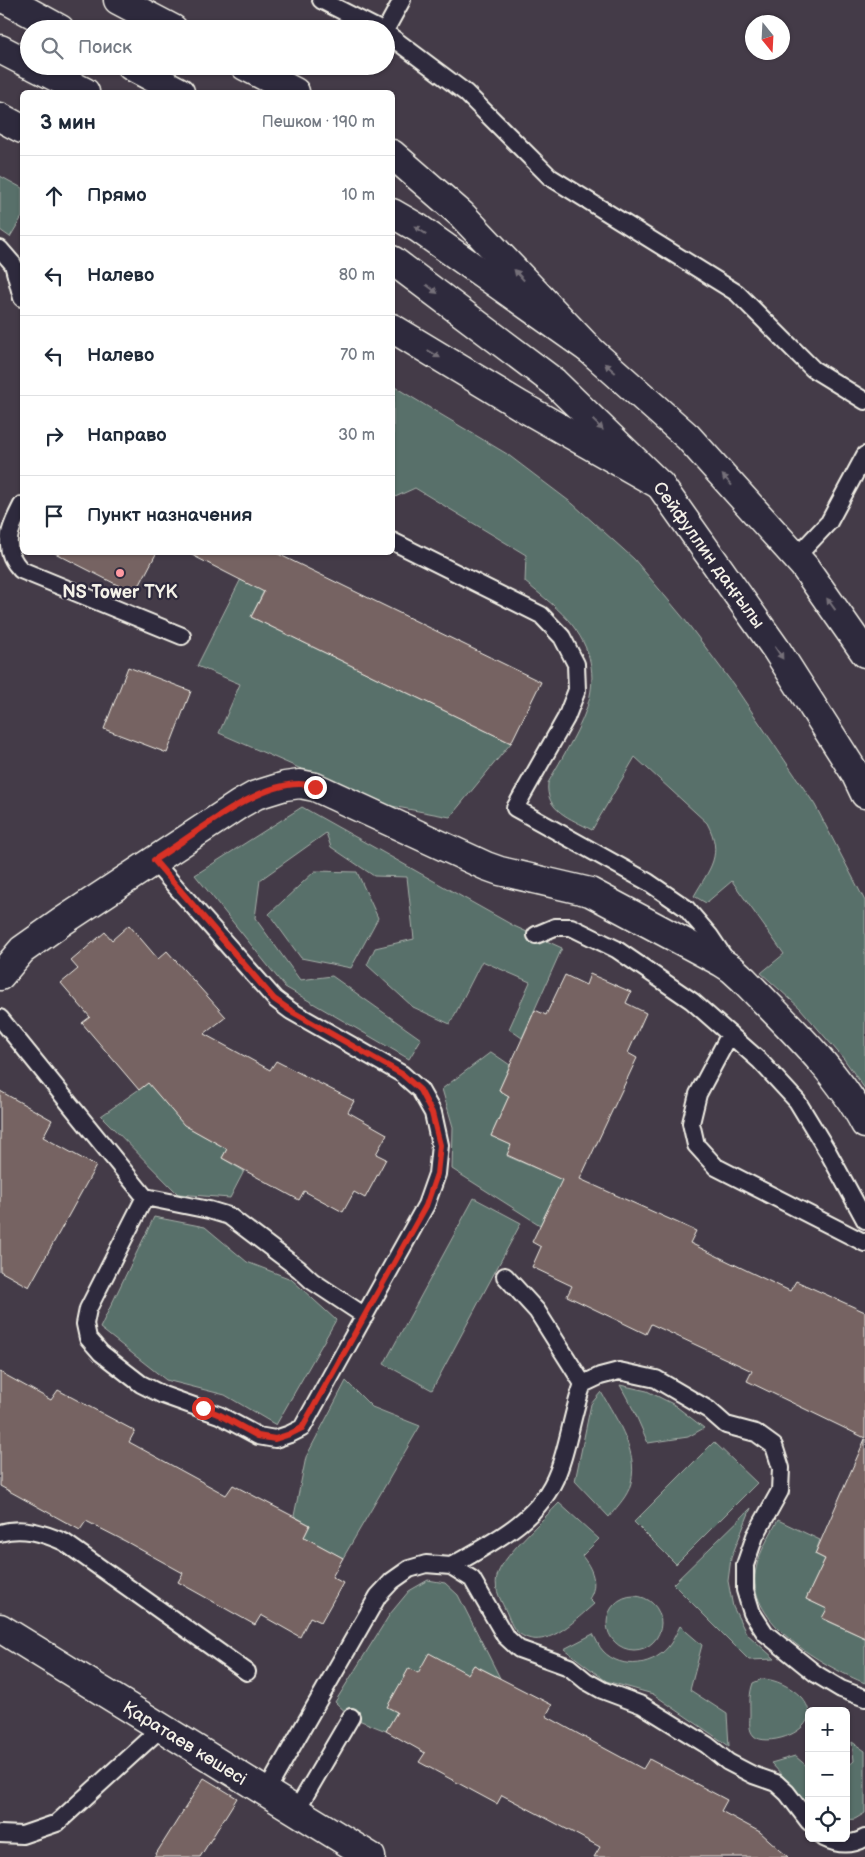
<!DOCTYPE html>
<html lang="ru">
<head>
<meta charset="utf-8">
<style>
  :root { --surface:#fff; --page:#f2f2f3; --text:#1f2937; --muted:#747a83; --line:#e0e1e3 }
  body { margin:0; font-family:"Balsamiq Sans",sans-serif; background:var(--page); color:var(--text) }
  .controls { position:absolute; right:15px; bottom:15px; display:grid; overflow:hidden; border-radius:8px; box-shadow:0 1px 4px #0004 }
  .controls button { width:45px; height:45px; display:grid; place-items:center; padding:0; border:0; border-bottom:1px solid var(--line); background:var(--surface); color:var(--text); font:25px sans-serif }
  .compass { position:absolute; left:745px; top:15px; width:45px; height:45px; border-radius:50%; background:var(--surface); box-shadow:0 1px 4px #0004; rotate:162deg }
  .stop { position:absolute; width:15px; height:15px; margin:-11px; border:4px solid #d93025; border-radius:50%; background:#fff }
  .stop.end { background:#d93025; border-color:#fff; box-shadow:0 1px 5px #0008 }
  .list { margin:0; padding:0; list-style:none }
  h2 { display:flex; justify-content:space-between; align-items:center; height:65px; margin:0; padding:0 20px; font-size:21px }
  h2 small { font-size:16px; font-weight:400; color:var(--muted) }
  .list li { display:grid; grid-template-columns:32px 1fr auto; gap:15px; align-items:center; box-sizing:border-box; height:80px; padding:0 20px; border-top:1px solid var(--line) }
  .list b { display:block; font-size:19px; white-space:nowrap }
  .list em { font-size:16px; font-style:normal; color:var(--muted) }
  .icon { flex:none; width:28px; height:28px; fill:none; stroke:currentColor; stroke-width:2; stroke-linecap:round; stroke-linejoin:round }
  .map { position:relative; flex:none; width:865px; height:1857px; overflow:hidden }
  .search { position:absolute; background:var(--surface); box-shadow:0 1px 4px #0004; left:20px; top:20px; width:375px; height:55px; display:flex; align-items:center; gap:12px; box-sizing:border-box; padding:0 18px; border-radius:28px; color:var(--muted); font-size:19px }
  .panel { position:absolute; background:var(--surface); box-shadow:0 1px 4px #0004; left:20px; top:90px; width:375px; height:465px; border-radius:8px }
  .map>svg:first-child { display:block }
  .green { fill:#596f6a; stroke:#a6b0a9 }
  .building { fill:#766362; stroke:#f4f1e8 }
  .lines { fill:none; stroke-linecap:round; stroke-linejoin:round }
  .service-casing { stroke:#f4f1e8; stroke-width:20 }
  .minor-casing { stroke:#f4f1e8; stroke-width:31 }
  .secondary-casing { stroke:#f4f1e8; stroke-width:31 }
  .primary-casing { stroke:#f4f1e8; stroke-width:31 }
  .service { stroke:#2f2a3d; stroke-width:16 }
  .minor { stroke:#2f2a3d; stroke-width:28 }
  .secondary { stroke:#2f2a3d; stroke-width:28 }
  .primary { stroke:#2f2a3d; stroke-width:28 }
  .oneway { fill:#747079 }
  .route { stroke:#d93025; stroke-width:6 }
  .poi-dot { fill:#ff9aa2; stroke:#2f2a3d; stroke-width:2 }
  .labels { text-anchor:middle; stroke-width:4.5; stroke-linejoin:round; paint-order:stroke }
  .street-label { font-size:18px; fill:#f4f1e8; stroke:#2f2a3d }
  .poi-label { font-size:18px; font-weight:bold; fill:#f4f1e8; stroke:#2f2a3d }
</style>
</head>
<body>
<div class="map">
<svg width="865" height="1857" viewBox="0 0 865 1857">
  <rect width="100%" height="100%" fill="#443b48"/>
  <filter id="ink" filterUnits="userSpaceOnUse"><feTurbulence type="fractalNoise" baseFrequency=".02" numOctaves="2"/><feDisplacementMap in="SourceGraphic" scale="10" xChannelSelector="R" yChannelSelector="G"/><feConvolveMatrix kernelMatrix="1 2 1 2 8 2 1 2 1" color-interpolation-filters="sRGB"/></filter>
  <g filter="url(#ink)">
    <path class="green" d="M0 176 22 188V217L10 237 0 230Z
      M393 386 507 454 573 504 634 559 685 620 733 684 815 805 865 901V1089L844 1059 800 1008 761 973 784 954 732 881 706 903 694 896C710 868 724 855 707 823L635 757 592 830C570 818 545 811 548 783 576 731 616 683 573 626 560 609 542 596 525 582L526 555 415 488 393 498Z
      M254 553 281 556 251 617 511 743 450 817 381 804 219 733 240 684 197 666Z
      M302 807 514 926 562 948 522 1038 509 1029 530 982 482 961 450 1024 413 1007 367 965 375 948 414 939 407 877 374 876 331 847 326 833 260 880 255 918 300 980 332 976 421 1039 409 1059 285 987 195 875Z
      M315 871 357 872 378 918 351 968 301 958 269 914Z
      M491 1052 510 1065 499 1090 509 1096 491 1136 511 1145 507 1156 547 1173H572L561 1207 551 1203 540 1225 452 1169 453 1127 442 1089Z
      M148 1083 177 1116 199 1108 188 1127 227 1149 222 1158 244 1171 230 1198 178 1194 101 1116Z
      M474 1198 521 1223 432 1390 384 1364Z
      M154 1217 205 1227 247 1262 291 1279 336 1320 276 1425 225 1395 166 1380 100 1328Z
      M346 1381 372 1407 420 1426 343 1558 304 1537 310 1525 294 1516 306 1457Z
      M620 1385 647 1391 673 1404 704 1428 688 1437 648 1443 634 1411Z
      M601 1392C617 1420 642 1456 629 1489 625 1499 615 1509 609 1517L575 1481 591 1404Z
      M714 1442 757 1483 676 1564 634 1522Z
      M559 1503 599 1539 582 1556C592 1568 599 1584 589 1599L594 1604C574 1621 542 1656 515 1630 511 1625 508 1615 505 1609 499 1597 493 1586 498 1573 505 1554 544 1519 559 1503Z
      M751 1508 731 1558 728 1581 733 1607 746 1633 775 1659 749 1660 673 1584Z
      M778 1520 820 1540 815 1554 825 1559 806 1599 827 1609 823 1619 863 1637 865 1633V1683C826 1667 759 1630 755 1584 753 1561 768 1539 778 1520Z
      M428 1580 445 1583 458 1595 500 1678 474 1665 468 1674 418 1673 409 1668 388 1707 397 1712 386 1731 351 1717 335 1702 390 1614 409 1591Z
      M607 1623a27 27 0 1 1 54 0a27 27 0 1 1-54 0Z
      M680 1626 702 1645 690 1690 727 1714 729 1746 653 1694 606 1681 564 1649 593 1634C596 1639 599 1647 603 1651 622 1671 656 1666 671 1643 674 1638 677 1632 680 1626Z
      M762 1679C775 1679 791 1687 800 1696 832 1728 767 1749 754 1736 748 1730 750 1721 750 1714 750 1703 749 1694 753 1683Z
      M852 1742 865 1751V1813L855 1819 846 1820V1768L854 1761Z
      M795 1756 809 1768V1804L771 1763Z"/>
    <path class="building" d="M53 552H157L135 594Z
      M186 552H274L541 682 511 743 251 617 264 592Z
      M128 667 191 691 167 753 104 729Z
      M129 925 158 959 167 951 226 1017 204 1034 270 1070 276 1061 354 1101 348 1112 387 1134 376 1154 386 1159 365 1198 354 1192 343 1212 304 1191 299 1200 222 1158 227 1149 184 1125 148 1083 139 1090 82 1023 90 1017 61 983 78 969 71 961 105 932 112 940Z
      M590 974 631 992 626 1003 646 1013 628 1053 637 1058 580 1179 696 1231 690 1243 750 1272 790 1291 796 1281 865 1312V1438L747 1381 752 1371 651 1324 646 1334 567 1296 572 1286 532 1267 541 1247 532 1242 562 1180 507 1155 511 1145 491 1136 509 1096 499 1090 535 1010 546 1015 565 975 586 985Z
      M0 1091 52 1120 43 1137 96 1166 29 1287 0 1271Z
      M0 1372 51 1400 58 1390 135 1431 129 1442 226 1495 233 1485 310 1525 304 1537 343 1558 332 1577 343 1583 321 1622 310 1617 300 1637 261 1615 255 1625 178 1582 183 1573 125 1541 86 1521 80 1530 0 1486Z
      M865 1439V1638L822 1618 827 1609 806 1599 825 1559 815 1554Z
      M429 1653 468 1674 474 1665 552 1705 546 1716 604 1748 643 1769 649 1759 727 1800 721 1811 760 1832 788 1857H594L600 1847 542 1816 502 1795 497 1804 419 1762 425 1753 386 1731 397 1712 387 1707 409 1668 418 1673Z
      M204 1778 237 1798 200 1857H154Z"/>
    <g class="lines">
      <g class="service-casing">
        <path id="service" d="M321 0 378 29
          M386 29 402 0
          M386 33 466 93 550 177 737 293 813 369 865 401
          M0 249 13 264 22 298
          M22 505C10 529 0 548 21 570L182 636
          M392 541 541 615 562 637 576 664 577 690 566 718 515 808 648 882 686 908 710 936 726 960
          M796 557 829 522 865 455
          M536 935 555 927H571L616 949 692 1001 760 1061 797 1101 828 1152 865 1220
          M0 1018 145 1197 88 1309 85 1324 88 1338 101 1353 141 1384 163 1395 219 1415 258 1436 275 1439 290 1434 302 1428 426 1205 437 1174 440 1145 433 1113 420 1090 402 1074 291 1011 275 999 153 861
          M730 1034 698 1094 691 1123 696 1145 716 1167 865 1243
          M145 1197 209 1210 229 1216 299 1269 312 1281 365 1316
          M505 1276 537 1311 583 1384
          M0 1533C22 1526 43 1533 64 1542L247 1672
          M451 1566C493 1542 540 1520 558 1472 569 1444 572 1413 583 1384L600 1376 619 1371 656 1379 709 1410 726 1425 756 1433 774 1446 781 1468 780 1491 755 1536 745 1565V1590L752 1613 765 1633 816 1674 841 1689 865 1698
          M266 1792 378 1596 392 1581 409 1569 426 1564 451 1566 472 1579 505 1636 519 1649 569 1667 586 1681 602 1690 642 1705 707 1745 728 1762 753 1775 776 1783 787 1793 809 1822
          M296 1811 351 1717
          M0 1834 22 1835 57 1823 161 1728
          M824 1838C838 1845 851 1846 865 1838"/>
      </g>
      <g class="minor-casing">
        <path id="minor" d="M0 976 22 950 63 921 240 804 256 795 285 786 300 784 315 787 486 866 500 871 590 892 721 962 732 969 744 980C785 1023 838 1071 865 1124
          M0 1628 371 1857"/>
      </g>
      <g class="secondary-casing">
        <path id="secondary" d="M7 0 60 29
          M0 49 29 64
          M34 66 85 92
          M131 66 180 92
          M392 213 418 228 589 349 688 437 804 566 865 653
          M392 260 554 382 660 485 776 649 855 773 865 794"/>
      </g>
      <g class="primary-casing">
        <path id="primary" d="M118 0 173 29
          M245 66 295 92
          M0 117 22 129
          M392 154 461 214 589 349
          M392 328 521 406 660 485"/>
      </g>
      <use href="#service" class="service"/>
      <use href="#minor" class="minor"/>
      <use href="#secondary" class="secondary"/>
      <use href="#primary" class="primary"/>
    </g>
    <defs><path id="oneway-solid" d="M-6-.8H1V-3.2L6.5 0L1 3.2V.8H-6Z" transform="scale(1.25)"/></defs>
    <g class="oneway">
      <use href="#oneway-solid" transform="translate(420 230) rotate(-146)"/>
      <use href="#oneway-solid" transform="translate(519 275) rotate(-133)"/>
      <use href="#oneway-solid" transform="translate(432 289) rotate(37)"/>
      <use href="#oneway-solid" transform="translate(434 354) rotate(31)"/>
      <use href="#oneway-solid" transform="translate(610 368) rotate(-139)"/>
      <use href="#oneway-solid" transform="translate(598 425) rotate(44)"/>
      <use href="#oneway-solid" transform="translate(727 480) rotate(-132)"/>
      <use href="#oneway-solid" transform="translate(831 604) rotate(-126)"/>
      <use href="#oneway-solid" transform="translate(779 653) rotate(57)"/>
    </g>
  </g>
  <g class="lines" filter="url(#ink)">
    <path class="route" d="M203 1408 220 1415 258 1436 275 1439 290 1434 302 1428 426 1206 437 1174 440 1145 432 1113 420 1090 402 1074 291 1011 274 999 154 860C192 837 255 783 300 784 305 784 310 786 315 787"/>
  </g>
  <circle class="poi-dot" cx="120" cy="573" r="5"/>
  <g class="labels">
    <g class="street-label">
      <text transform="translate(709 555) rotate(54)" y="6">Сейфуллин даңғылы</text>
      <text transform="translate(185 1743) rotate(32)" y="6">Қаратаев көшесі</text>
    </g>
    <g class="poi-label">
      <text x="120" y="598">NS Tower ТҮК</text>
    </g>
  </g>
</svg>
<div class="controls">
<button>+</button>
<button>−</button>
<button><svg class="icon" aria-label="locate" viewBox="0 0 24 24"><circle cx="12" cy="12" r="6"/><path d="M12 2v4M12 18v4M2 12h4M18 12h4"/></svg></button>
</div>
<svg class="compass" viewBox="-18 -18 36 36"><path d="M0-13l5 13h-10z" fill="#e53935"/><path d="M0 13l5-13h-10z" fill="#747a83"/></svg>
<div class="stop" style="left:203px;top:1408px"></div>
<div class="stop end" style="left:315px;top:787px"></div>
<div class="search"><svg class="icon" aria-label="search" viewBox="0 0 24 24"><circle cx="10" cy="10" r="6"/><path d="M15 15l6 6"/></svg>Поиск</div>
<section class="panel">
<h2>3 мин<small>Пешком · 190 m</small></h2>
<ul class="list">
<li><svg class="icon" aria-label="ahead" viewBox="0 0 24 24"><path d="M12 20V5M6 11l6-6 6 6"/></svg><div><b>Прямо</b></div><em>10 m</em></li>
<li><svg class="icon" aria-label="left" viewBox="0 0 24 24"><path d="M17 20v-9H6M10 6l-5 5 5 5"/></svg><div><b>Налево</b></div><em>80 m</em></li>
<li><svg class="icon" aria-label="left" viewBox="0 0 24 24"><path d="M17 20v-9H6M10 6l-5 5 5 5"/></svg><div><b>Налево</b></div><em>70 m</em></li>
<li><svg class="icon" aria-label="right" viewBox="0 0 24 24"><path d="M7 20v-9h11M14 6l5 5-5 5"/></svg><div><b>Направо</b></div><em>30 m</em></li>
<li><svg class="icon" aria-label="arrive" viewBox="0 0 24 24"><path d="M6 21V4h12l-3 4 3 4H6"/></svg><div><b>Пункт назначения</b></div></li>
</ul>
</section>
</div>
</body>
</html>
